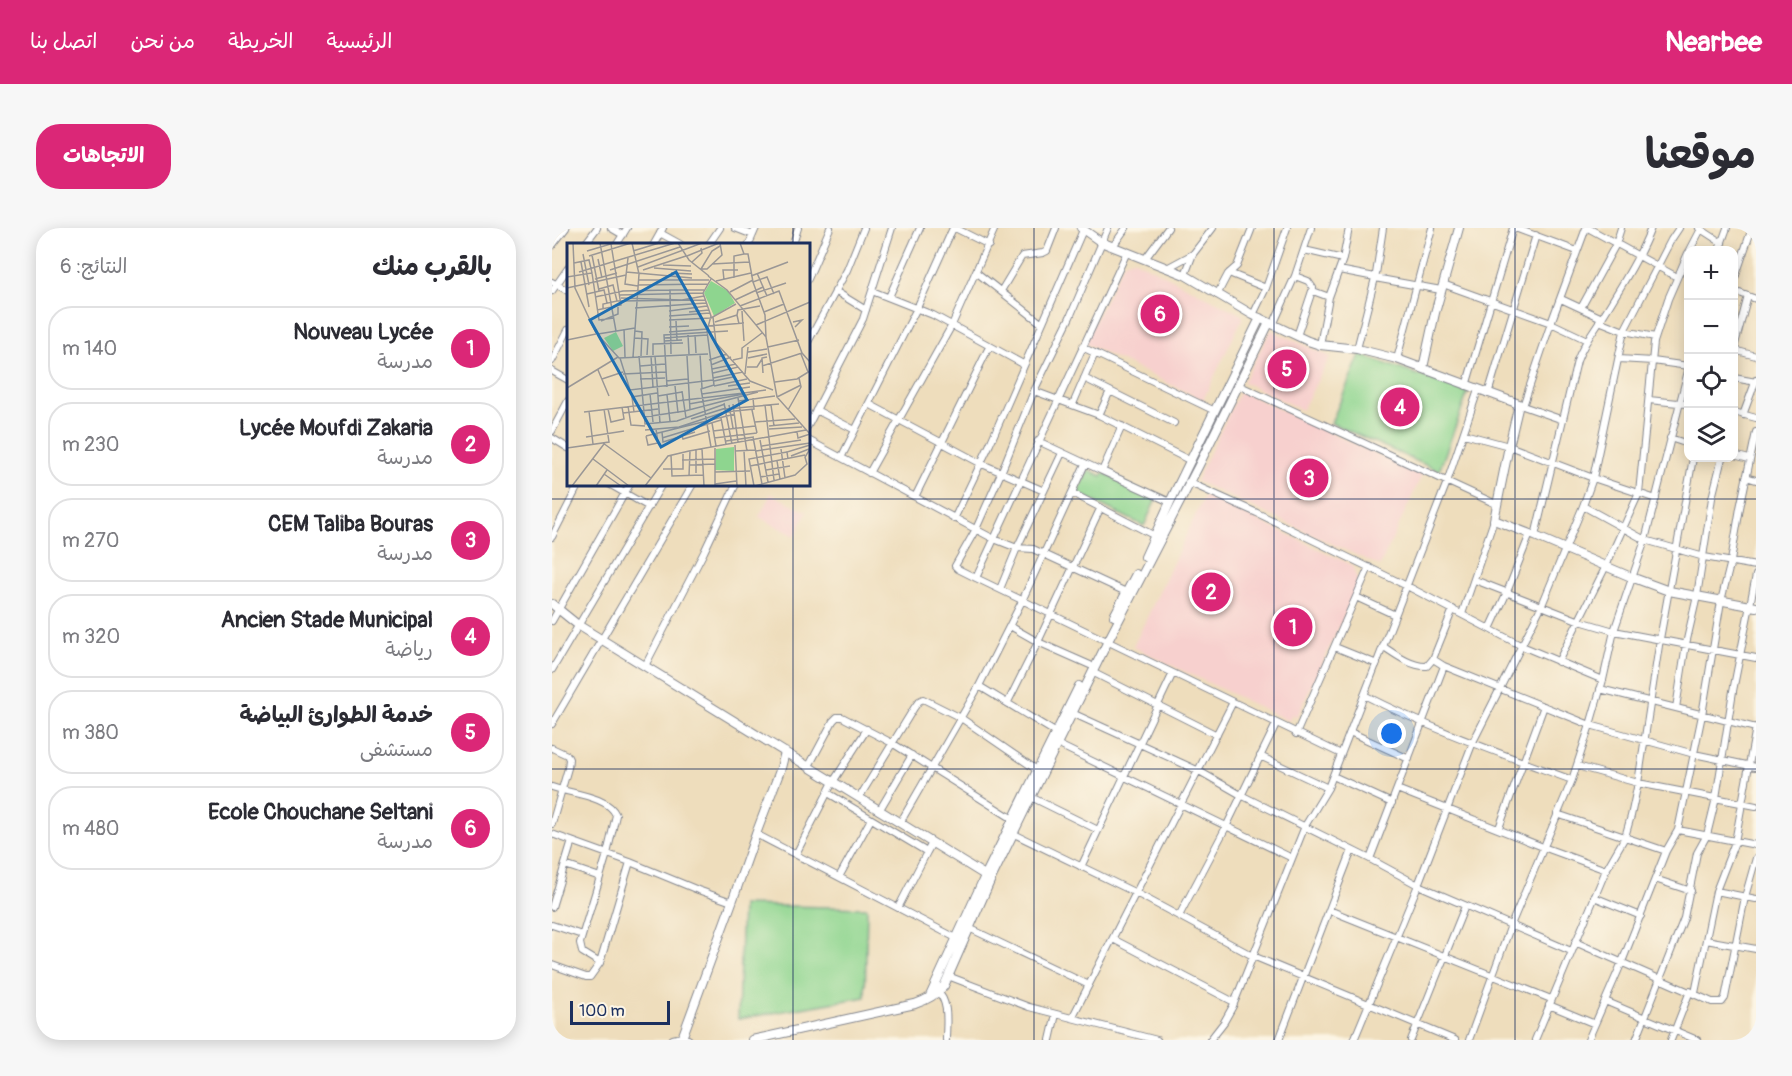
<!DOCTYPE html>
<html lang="ar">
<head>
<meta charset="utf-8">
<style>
  :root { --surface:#fff; --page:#f7f7f7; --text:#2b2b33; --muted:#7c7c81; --line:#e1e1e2; --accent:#db2777 }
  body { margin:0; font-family:Pangolin,"Playpen Sans Arabic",sans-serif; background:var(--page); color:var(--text); direction:rtl }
  .controls { position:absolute; right:18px; top:18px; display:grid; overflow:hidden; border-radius:12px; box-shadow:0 3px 15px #0003 }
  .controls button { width:54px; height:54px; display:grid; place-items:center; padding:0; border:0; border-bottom:2px solid var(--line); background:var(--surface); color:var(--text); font:30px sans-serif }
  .scale { position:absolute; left:18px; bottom:15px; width:100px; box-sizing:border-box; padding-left:6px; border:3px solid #1b2f5e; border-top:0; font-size:16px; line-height:21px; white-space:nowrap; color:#1b2f5e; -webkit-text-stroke:4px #fcf5e5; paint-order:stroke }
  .you { position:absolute; left:840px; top:506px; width:21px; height:21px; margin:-15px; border:4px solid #fff; border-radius:50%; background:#1a73e8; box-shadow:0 0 0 9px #1a73e833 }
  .badge { display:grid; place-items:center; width:39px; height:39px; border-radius:50%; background:var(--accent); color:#fff; font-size:20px; font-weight:700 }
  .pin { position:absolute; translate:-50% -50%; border:3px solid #fff; box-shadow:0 2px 6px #0006 }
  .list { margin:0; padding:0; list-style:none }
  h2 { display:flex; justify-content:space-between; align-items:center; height:78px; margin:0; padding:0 24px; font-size:26px }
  h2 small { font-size:20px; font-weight:400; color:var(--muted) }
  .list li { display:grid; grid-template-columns:39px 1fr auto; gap:18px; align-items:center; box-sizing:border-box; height:84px; margin:0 12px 12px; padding:0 12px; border:2px solid var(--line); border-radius:24px }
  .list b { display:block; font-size:22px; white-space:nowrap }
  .list p { margin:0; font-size:20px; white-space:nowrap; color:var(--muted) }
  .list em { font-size:20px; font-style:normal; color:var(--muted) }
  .icon { flex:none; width:33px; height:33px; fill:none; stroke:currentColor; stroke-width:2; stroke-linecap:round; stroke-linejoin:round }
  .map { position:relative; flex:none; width:1204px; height:812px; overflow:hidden; direction:ltr; border-radius:24px }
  header { display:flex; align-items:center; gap:36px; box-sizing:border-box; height:84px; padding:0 30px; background:var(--accent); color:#fff }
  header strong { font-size:28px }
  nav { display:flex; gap:33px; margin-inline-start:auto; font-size:21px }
  .intro { display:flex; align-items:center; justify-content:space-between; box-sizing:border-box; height:144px; padding:0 36px }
  h1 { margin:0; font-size:42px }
  .button { padding:15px 27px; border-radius:24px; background:var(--accent); color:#fff; font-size:21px; font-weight:700 }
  main { display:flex; gap:36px; padding:0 36px }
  aside { flex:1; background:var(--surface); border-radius:24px; box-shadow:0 3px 15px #0003 }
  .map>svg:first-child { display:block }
  .built { fill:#f7d0ce }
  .green { fill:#8ed58f; stroke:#548276; stroke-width:1.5 }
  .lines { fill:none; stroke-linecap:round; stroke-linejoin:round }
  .street-casing { stroke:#84868d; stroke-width:8 }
  .secondary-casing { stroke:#84868d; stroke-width:10 }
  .street { stroke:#fff; stroke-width:6 }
  .secondary { stroke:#fff; stroke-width:8 }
  .grid { fill:none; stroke:#1b2f5e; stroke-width:1.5; stroke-opacity:0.55 }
  .inset-road { fill:none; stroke:#9a9796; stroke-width:1.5 }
  .view { fill:#1f6fb2; fill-opacity:0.15; stroke:#1f6fb2; stroke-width:3 }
  .inset-edge { fill:none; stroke:#1b2f5e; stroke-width:3 }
</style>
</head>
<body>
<header>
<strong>Nearbee</strong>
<nav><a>الرئيسية</a><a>الخريطة</a><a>من نحن</a><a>اتصل بنا</a></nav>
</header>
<div class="intro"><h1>موقعنا</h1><a class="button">الاتجاهات</a></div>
<main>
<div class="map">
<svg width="1204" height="812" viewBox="0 0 1204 812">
  <rect width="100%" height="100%" fill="#fcf5e5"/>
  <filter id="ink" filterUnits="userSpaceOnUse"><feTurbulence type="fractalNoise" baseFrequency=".0167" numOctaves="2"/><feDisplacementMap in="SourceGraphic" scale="12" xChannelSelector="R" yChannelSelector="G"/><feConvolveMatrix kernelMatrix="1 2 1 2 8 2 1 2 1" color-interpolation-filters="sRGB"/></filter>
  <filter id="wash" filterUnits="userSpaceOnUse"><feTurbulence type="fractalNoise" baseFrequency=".008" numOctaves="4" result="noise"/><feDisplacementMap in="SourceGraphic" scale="24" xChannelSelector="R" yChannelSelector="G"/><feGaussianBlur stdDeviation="1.35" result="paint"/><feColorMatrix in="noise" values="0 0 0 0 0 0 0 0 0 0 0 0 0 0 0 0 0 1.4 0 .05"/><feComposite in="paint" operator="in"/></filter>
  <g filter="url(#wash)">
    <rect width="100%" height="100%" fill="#eeddbc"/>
    <path class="built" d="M581 31 690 87V91L651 172 532 115 572 34Z
      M719 102 778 129 750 182 691 154Z
      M688 163 870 247 828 338 644 253Z
      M219 266 255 284 243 308 207 289Z
      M653 267 800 337 807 357 745 489 740 486 737 493 581 419Z"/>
    <path class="green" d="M808 127 916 164 887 243 779 195Z
      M537 242 550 248 552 245 604 271 592 298 525 265Z
      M190 677 315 680 313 769 186 791Z"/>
  </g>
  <g filter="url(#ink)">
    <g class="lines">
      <g class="street-casing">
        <path id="street" d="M59 0 71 7
          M183 0 201 7
          M403 0 437 17
          M556 0 518 89 482 163 449 245 424 301 403 338 406 341 424 350 789 526
          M963 0 1025 23
          M1036 0 1125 49
          M1147 0 1170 15
          M108 5 128 16
          M33 16 45 0
          M65 16 75 0
          M102 16 111 0
          M157 16 168 0
          M197 16 204 0
          M241 16 246 0
          M0 18 14 0
          M561 18 574 0
          M752 22 791 31
          M1138 22 1149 1
          M1167 22 1175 0
          M593 31 616 0
          M615 40 641 26
          M787 42 823 49
          M424 44 489 95
          M677 45 714 60
          M633 47 641 26 661 0
          M743 48 756 53 761 60 745 108
          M823 50 889 62
          M256 51 278 0
          M1182 53 1200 0 1204 1
          M0 54 16 63
          M891 56 999 95 1035 112
          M0 63 16 40
          M283 63 314 82
          M320 63 381 87 471 136
          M449 63 470 28 491 25 495 23 504 0
          M761 63 777 69
          M1182 63 1204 71
          M665 67 676 46 685 38 700 0
          M337 69 368 0
          M1009 71 1050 90
          M1029 80 1064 16 1069 0
          M701 87 714 60 735 0
          M1047 93 1072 103 1103 109
          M721 97 743 48 759 0
          M256 114 295 42 312 0
          M768 117 777 69 791 31 797 0
          M530 119 663 183
          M1182 120 1196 68
          M805 121 824 46 831 0
          M1182 122 1204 128
          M845 131 880 0
          M1067 131 1101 133 1136 138
          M0 133 16 102
          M0 143 16 152
          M532 150 622 195
          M1182 150 1204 154
          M686 157 944 276
          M914 158 961 0
          M482 163 547 187 639 233
          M936 166 984 7
          M1097 172 1136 176
          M317 176 428 235 492 263
          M521 176 543 125
          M968 177 1011 192
          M971 178 999 95 1034 0
          M264 182 303 202
          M1182 184 1204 190
          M547 187 558 163
          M1191 187 1204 152
          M256 198 311 91 340 0
          M0 203 16 173
          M912 206 957 218 1041 250 1104 271
          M0 210 16 220
          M1118 210 1136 216
          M256 212 442 311 465 320 481 321 574 364
          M486 213 550 243 570 198
          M1182 227 1197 231
          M290 228 365 80 401 0
          M550 243 618 274
          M317 245 400 97 443 0
          M1194 249 1204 252
          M636 254 705 285 855 358 970 418 1051 452
          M57 256 97 279
          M520 265 603 308
          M363 269 437 119
          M1031 278 1093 312 1152 329 1204 338
          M402 291 438 216 531 2
          M983 308 1025 133C1031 116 1041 103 1051 88 1068 60 1087 31 1099 0
          M0 309 27 256
          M424 350C474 241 524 132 575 24
          M923 352 1028 393 1062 403 1204 430
          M448 361 465 320 510 225
          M804 369 843 387
          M910 386 942 292
          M0 393 78 256
          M458 398 486 414 538 437
          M938 401 955 364 978 306
          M783 419 825 436
          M832 419C844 427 860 439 875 438L881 431 901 381
          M881 431 892 438 1038 497 1142 526 1204 539
          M1006 434 1054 338 1087 265 1102 114 1116 71 1136 25
          M93 438 152 324 184 256
          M0 442 110 256
          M540 444 665 507
          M1048 461 1204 500
          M812 467C878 501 950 526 1020 552
          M456 474 486 414 548 281
          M1124 480 1134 416 1145 368 1160 270 1170 230
          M520 485 647 543 689 567 818 631 866 657 1019 723
          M0 496 141 256
          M503 504 427 458 470 373 533 236
          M798 504 857 531
          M744 506 817 339
          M505 516 740 630
          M0 520 15 527 17 531 16 540 0 596
          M708 528 776 560
          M257 538 281 493 285 489H290L340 515 461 591
          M1025 538 1086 555 1204 578
          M781 548 840 575
          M0 559C19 566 56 568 64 587L55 626 28 715 30 724 48 735
          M845 561 991 619 1054 642
          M276 565 375 624 380 615
          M479 569 546 602
          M307 570 362 480 367 473 371 471 409 490 485 542
          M327 583 360 527
          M1005 586 1114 623
          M348 595 427 458
          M947 600 992 478
          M1126 602 1204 617
          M458 604 584 665 701 728 903 812
          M0 606 78 634 146 662 180 674
          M204 606 404 710
          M244 626 281 554 315 501
          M818 631 892 438
          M13 637 48 649
          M529 639 621 445
          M287 649 319 591
          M1103 651 1139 663
          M1164 663 1204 671
          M1042 669 1089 688
          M0 679 20 613
          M346 680 375 624
          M777 682 999 771
          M627 688 674 599 724 496
          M0 697 30 707
          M417 700 537 757
          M561 711 682 774
          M1154 712 1204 721
          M1023 714 1160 774H1170L1173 770 1193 669 1204 630
          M0 737 34 749H38L48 735 78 634
          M396 748 477 779 605 812
          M385 763C398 774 394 796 394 812
          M1143 765 1164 663 1183 614 1204 499
          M1053 773 1145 812
          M997 777 1043 796
          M520 790 681 474
          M498 812 504 786
          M658 812 672 794 681 778 753 598 776 560 895 254 926 162
          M727 812 800 622
          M802 812 866 657 921 514 990 377 1031 278 1041 250 1072 103 1119 12 1127 0
          M859 812 913 678
          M917 812 959 697 1020 552 1038 497 1051 452 1062 403 1093 312 1136 143
          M983 812 1054 642 1073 609 1079 588 1086 555 1108 411 1141 230
          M1036 812 1070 734 1114 623 1126 602 1150 487 1169 373 1179 333 1188 280 1204 204
          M1084 812 1132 690 1145 625 1155 607 1164 570 1181 463 1204 347
          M1119 812 1138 763"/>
      </g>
      <g class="secondary-casing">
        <path id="secondary" d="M529 0 549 14 633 47 701 87 756 113 768 117 805 121 845 131 967 176 957 218 942 292 983 308 1079 349 1117 363 1204 379
          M871 140 883 85 907 0
          M593 329 618 274 708 90
          M0 376 26 397 436 649
          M562 388 584 346
          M378 768 433 648 527 458
          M130 810 180 674 204 606 229 540 233 524
          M121 812 130 810 136 812
          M200 812 363 776C375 772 384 767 392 758L439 651 505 516 556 413 646 239 717 95"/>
      </g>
      <use href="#street" class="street"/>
      <use href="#secondary" class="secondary"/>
    </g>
  </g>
  <path class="grid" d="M241 0V16M482 0V812M722 0V812M963 0V812M241 256V812M0 271H1204M0 541H1204"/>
  <g transform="translate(15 15)">
    <rect width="243" height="243" fill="#eeddbc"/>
    <path d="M144 38 161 48 168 60 147 73 137 50ZM49 89 56 103 46 108 37 95ZM167 204V228L148 227 149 206Z" fill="#8ed58f"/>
    <path class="inset-road" d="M6 0 8 45 29 90M33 0 49 88M65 0 72 31 66 114M111 0 122 17 142 33M173 0 177 11H181L186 39 200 34 207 51M20 8 47 0M66 8 92 0M16 11 22 42M25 12 32 48M22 13 64 0M120 13 152 0M61 15 58 41 71 43M31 16 35 35M14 19 22 64M125 19 135 10 134 5M145 21 182 19M96 22 124 23M71 24 135 0M87 25 124 28M134 26H140L155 12 153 0M134 26 145 8 153 3M43 27 113 4M76 27 119 13M12 29 108 0M59 29 125 35M25 30 32 77 47 75M104 30 125 31M190 30 200 53M141 33 160 47 199 94 210 154 243 191M184 33 221 19M0 34 25 30 22 17 7 20M167 35V13L177 11M28 36 50 30M72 37H142M157 37 156 27H171M149 38 184 30M186 39 198 72 199 94M71 42 141 41M0 45 59 32M32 46 46 42 50 58M163 49 186 37M189 50 219 40M20 51 37 47 40 60M53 52 136 50M28 54 56 48 103 47M54 55 115 57 137 53M168 57 196 44M173 63 212 48 235 110 243 119M68 65 139 60M36 66V61L50 58 138 57M30 67 54 62 44 1M102 68 140 63M175 68 177 98M122 69 142 67M197 69 217 61M170 72 171 67 193 63M102 73 143 70M146 74 149 100 171 124M102 77 144 75 169 61M34 78 51 71V64M109 78 110 97M148 79 170 72 172 81M226 79 235 77 228 84M189 82 243 59M141 83 177 80M102 84 122 83M57 86 58 114M68 88 75 89 74 113M102 89 140 86M31 91 68 85M31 92 52 115 141 111M121 92 122 111M128 92 129 110M67 95 81 96 80 112M97 95 140 92M0 97 29 91M97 98 115 97M201 104 232 97M181 109 200 106M104 111 103 47H137M133 111 135 145M234 111 241 129M86 112V101L116 100M72 113 78 181 110 178 158 161M84 113 86 144M88 113 93 180M120 113 123 167M53 115 63 147 146 137M181 115 200 111M142 117 160 111M166 117 175 115V105L195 90M144 122 164 114M73 123 98 121M195 123 235 110M180 124H190L195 116M145 126 169 121M31 127 42 153M146 130 171 124 183 138 206 147M196 130 195 115 200 114M56 131 99 129M178 131 181 104M146 135 176 129M35 136 56 129M73 136 98 135M99 138 121 136M147 138 166 134M208 139 230 136 243 128M108 143 111 170M147 143 180 136M161 143 183 140M100 144 97 92 161 88M0 145 51 114M115 148 119 175M177 150 199 147M83 151 86 179M135 151 183 144M100 152 103 178M91 153 115 149M210 154 234 142M171 155 180 208M172 158 208 153M157 160 165 201M122 161 177 151M166 161 171 199M162 162 166 185M198 162 204 212M204 162 207 183M61 163 64 182 78 183M41 166 44 179 57 176 55 164M159 166 212 161M185 167 190 190M221 167 234 144 232 135M22 168 26 201M17 169 177 150M67 169 65 154 90 150M56 170 91 166M77 174 118 168 191 149M154 175 159 201M124 176 159 165M188 179 228 176M145 180 149 203M202 183 232 180M202 186 235 184M78 187 112 184 158 169 187 166 186 155M146 188 188 183M95 189 96 199 128 189M230 189 231 195 243 191M79 193 168 171M79 193 81 202 91 200 89 186M115 193 116 196 143 188M19 194 57 188M186 194 195 241M95 195 154 177M147 195 190 190M193 197 201 239M159 198 187 194M36 200 84 235M168 202 170 243M195 203 234 197M144 204 134 146 147 142 140 88 144 73 136 50 144 36M0 205 42 199 37 166M135 206 137 243M214 206 218 235M122 208 239 187M168 208 188 207M177 208 179 243M189 208 243 200M104 212 105 233 136 232M204 212 207 237M224 213 242 206M26 216 62 243M221 216 220 209 243 202M115 217 148 216M210 218 213 236M123 222 148 221M183 223 238 212M96 226H116V209M199 227 223 223M148 229 183 228M129 230V207M37 231 54 243M122 233 123 208M193 234 212 231M148 241 169 238M5 243 37 201M29 243 40 227M78 243 101 213 122 208M148 243V205M187 243 182 216 220 209M188 243 228 232 240 221 238 214 243 206"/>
    <path class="view" d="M109 29 180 157 94 204 23 77Z"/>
    <rect width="243" height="243" class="inset-edge"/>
  </g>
</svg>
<div class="controls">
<button>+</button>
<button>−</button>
<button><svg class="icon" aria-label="locate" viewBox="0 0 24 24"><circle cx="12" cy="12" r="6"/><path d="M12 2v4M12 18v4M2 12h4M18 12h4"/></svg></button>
<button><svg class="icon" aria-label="layers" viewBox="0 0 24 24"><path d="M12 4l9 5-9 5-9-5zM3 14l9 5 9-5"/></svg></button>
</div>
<div class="scale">100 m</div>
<div class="you"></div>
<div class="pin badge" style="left:741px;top:399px">1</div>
<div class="pin badge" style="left:659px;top:364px">2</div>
<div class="pin badge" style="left:757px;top:250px">3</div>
<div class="pin badge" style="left:848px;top:179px">4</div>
<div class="pin badge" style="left:735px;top:141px">5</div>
<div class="pin badge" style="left:608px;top:86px">6</div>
</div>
<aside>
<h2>بالقرب منك<small>النتائج: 6</small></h2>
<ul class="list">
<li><span class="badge">1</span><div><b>Nouveau Lycée</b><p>مدرسة</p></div><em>140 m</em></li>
<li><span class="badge">2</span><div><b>Lycée Moufdi Zakaria</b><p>مدرسة</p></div><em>230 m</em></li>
<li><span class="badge">3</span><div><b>CEM Taliba Bouras</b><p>مدرسة</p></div><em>270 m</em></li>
<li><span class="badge">4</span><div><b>Ancien Stade Municipal</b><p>رياضة</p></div><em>320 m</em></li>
<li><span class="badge">5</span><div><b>خدمة الطوارئ البياضة</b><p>مستشفى</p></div><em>380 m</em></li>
<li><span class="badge">6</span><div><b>Ecole Chouchane Seltani</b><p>مدرسة</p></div><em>480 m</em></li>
</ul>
</aside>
</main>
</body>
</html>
